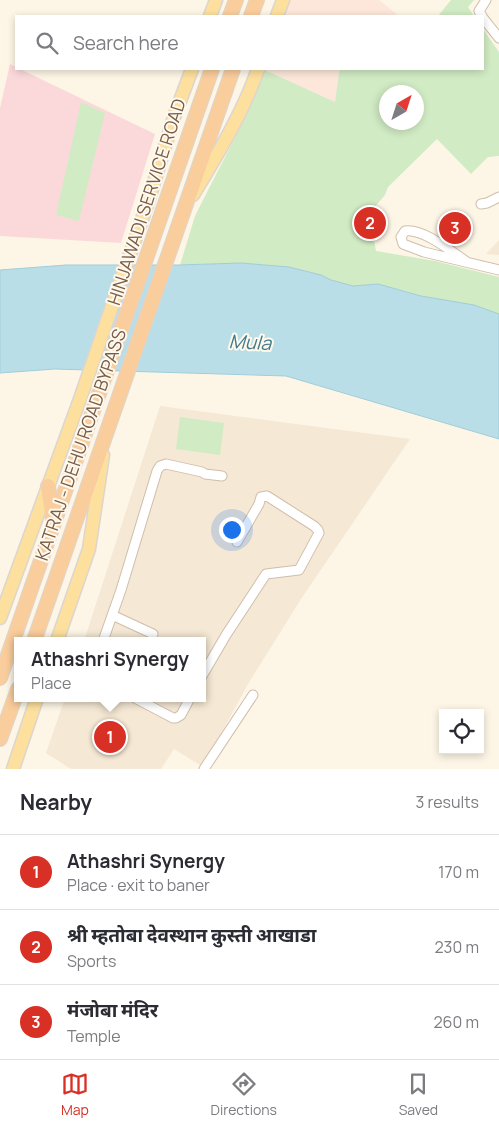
<!DOCTYPE html>
<html lang="en">
<head>
<meta charset="utf-8">
<style>
  :root { --surface:#fff; --page:#f7f7f7; --text:#2b2b33; --muted:#7c7c81; --line:#e1e1e2; --accent:#d93025 }
  body { margin:0; font-family:Manrope,"Noto Sans Devanagari",sans-serif; background:var(--page); color:var(--text) }
  .controls { position:absolute; right:15px; bottom:15px; display:grid; overflow:hidden; border-radius:0px; box-shadow:0 2px 8px #0003 }
  .controls button { width:45px; height:45px; display:grid; place-items:center; padding:0; border:0; border-bottom:1px solid var(--line); background:var(--surface); color:var(--text); font:25px sans-serif }
  .compass { position:absolute; left:379px; top:85px; width:45px; height:45px; border-radius:50%; background:var(--surface); box-shadow:0 2px 8px #0003; rotate:39deg }
  .you { position:absolute; left:231px; top:529px; width:18px; height:18px; margin:-12px; border:4px solid #fff; border-radius:50%; background:#1a73e8; box-shadow:0 0 0 8px #1a73e833 }
  .badge { display:grid; place-items:center; width:32px; height:32px; border-radius:50%; background:var(--accent); color:#fff; font-size:16px; font-weight:700 }
  .pin { position:absolute; translate:-50% -50%; border:2px solid #fff; box-shadow:0 1px 5px #0006 }
  .popup { position:absolute; left:14px; top:637px; width:192px; height:65px; box-sizing:border-box; display:grid; place-content:center; border-radius:0px; background:var(--surface); filter:drop-shadow(0 1px 4px #0005); font-size:16px; white-space:nowrap; color:var(--muted) }
  .popup b { font-size:19px; color:var(--text) }
  .popup::after { content:''; position:absolute; left:50%; top:100%; margin-left:-10px; border:10px solid transparent; border-top-color:var(--surface) }
  .list { margin:0; padding:0; list-style:none }
  h2 { display:flex; justify-content:space-between; align-items:center; height:65px; margin:0; padding:0 20px; font-size:21px }
  h2 small { font-size:16px; font-weight:400; color:var(--muted) }
  .list li { display:grid; grid-template-columns:32px 1fr auto; gap:15px; align-items:center; box-sizing:border-box; height:75px; padding:0 20px; border-top:1px solid var(--line) }
  .list b { display:block; font-size:19px; white-space:nowrap }
  .list p { margin:0; font-size:16px; white-space:nowrap; color:var(--muted) }
  .list em { font-size:16px; font-style:normal; color:var(--muted) }
  .icon { flex:none; width:28px; height:28px; fill:none; stroke:currentColor; stroke-width:2; stroke-linecap:round; stroke-linejoin:round }
  .map { position:relative; flex:none; width:499px; height:769px; overflow:hidden }
  .search { position:absolute; background:var(--surface); box-shadow:0 2px 8px #0003; left:15px; right:15px; top:15px; height:55px; display:flex; align-items:center; gap:12px; box-sizing:border-box; padding:0 18px; border-radius:0px; color:var(--muted); font-size:19px }
  .sheet { height:290px; background:var(--surface) }
  nav { display:flex; justify-content:space-around; align-items:center; box-sizing:border-box; height:70px; border-top:1px solid var(--line); background:var(--surface); font-size:14px; color:var(--muted) }
  nav a { display:grid; justify-items:center; gap:2px }
  nav .on { color:var(--accent) }
  .map>svg:first-child { display:block }
  .residential { fill:#f5e8d4 }
  .commercial { fill:#fde7da }
  .medical { fill:#fbd9db }
  .green { fill:#d1ebc4; fill-rule:evenodd }
  .water { fill:#badee7; stroke:#a0cdd9 }
  .lines { fill:none; stroke-linecap:round; stroke-linejoin:round }
  .minor-casing { stroke:#cfbeac; stroke-width:11 }
  .primary-casing { stroke:#dcd5d0; stroke-width:15 }
  .trunk-casing { stroke:#dcd5d0; stroke-width:16 }
  .minor { stroke:#fff; stroke-width:9 }
  .primary { stroke:#fde09d; stroke-width:12 }
  .trunk { stroke:#facd9c; stroke-width:14 }
  .labels { text-anchor:middle; stroke-width:4; stroke-linejoin:round; paint-order:stroke }
  .street-label { font-size:18px; fill:#775d4a; stroke:#fff9ed }
  .water-label { font-size:19px; font-style:italic; fill:#427a8b; stroke:#fff9ed }
</style>
</head>
<body>
<div class="map">
<svg width="499" height="769" viewBox="0 0 499 769">
  <rect width="100%" height="100%" fill="#fdf6e6"/>
  <path class="residential" d="M499 240V255L486 254Z
    M160 406 410 439 301 599 248 684 203 767 174 749 161 769H71L46 753 65 698H202V641H84Z"/>
  <path class="commercial" d="M289 0H379L399 16H284Z
    M265 69H340L339 72 335 102 265 70Z"/>
  <path class="medical" d="M10 64 16 67V69H20L155 134 121 243 0 236V108Z"/>
  <path class="green" d="M451 0H474L468 7 474 16H438Z
    M483 29 499 52V156L488 157 471 174 437 139 388 187 385 195 374 208C361 209 360 210 353 221L355 232 367 240H374L376 251 435 261 499 277V314L421 296 378 284 353 286 331 280 321 275 289 267 241 263 180 265 195 216 206 194 240 128 265 70 335 102 339 72 340 69H483ZM386 92H416V122H386Z
    M81 102 105 113 79 221 56 215Z
    M356 223a14 14 0 1 1 28 0a14 14 0 1 1-28 0Z
    M180 417 224 423 220 455 176 449Z"/>
  <path class="water" d="M241 263 289 267 321 275 331 280 353 286 378 284 421 296 474 305 499 314V439L286 376 55 369 0 373V270L66 265H179Z"/>
  <g class="lines">
    <g class="minor-casing">
      <path id="minor" d="M482 16 479 11 486 0
        M483 18 499 38
        M481 204 487 203 499 197
        M467 262C452 252 423 228 405 231L401 237 403 244 424 252 499 270
        M112 615 153 634
        M103 641 121 590 157 471 160 466 166 464 202 472 205 474 222 476
        M202 676 226 635 266 574 299 570 319 533 318 530 314 526 267 496 261 497 259 504 237 542
        M135 698 173 718H176L181 715 190 698
        M204 769 253 695"/>
    </g>
    <g class="primary-casing">
      <path id="primary" d="M210 16 216 0
        M277 16 283 0
        M193 195C217 155 243 113 258 69
        M0 618 80 399 147 205 174 117 192 69
        M57 641 89 549 103 455
        M13 769 37 698"/>
    </g>
    <g class="trunk-casing">
      <path id="trunk" d="M230 16 236 0
        M251 16 257 0
        M48 486 53 520
        M34 641 233 69
        M0 678 212 69
        M0 739 18 689"/>
    </g>
    <use href="#minor" class="minor"/>
    <use href="#primary" class="primary"/>
    <use href="#trunk" class="trunk"/>
  </g>
  <g class="labels">
    <g class="street-label">
      <text transform="translate(147 202) rotate(-72)" y="6">HINJAWADI SERVICE ROAD</text>
      <text transform="translate(81 445) rotate(-71)" y="6">KATRAJ - DEHU ROAD BYPASS</text>
    </g>
    <g class="water-label">
      <text transform="translate(250 342) rotate(3)" y="7">Mula</text>
    </g>
  </g>
</svg>
<div class="controls">
<button><svg class="icon" aria-label="locate" viewBox="0 0 24 24"><circle cx="12" cy="12" r="6"/><path d="M12 2v4M12 18v4M2 12h4M18 12h4"/></svg></button>
</div>
<svg class="compass" viewBox="-18 -18 36 36"><path d="M0-13l5 13h-10z" fill="#e53935"/><path d="M0 13l5-13h-10z" fill="#7c7c81"/></svg>
<div class="you"></div>
<div class="pin badge" style="left:110px;top:737px">1</div>
<div class="popup"><b>Athashri Synergy</b>Place</div>
<div class="pin badge" style="left:370px;top:223px">2</div>
<div class="pin badge" style="left:455px;top:228px">3</div>
<div class="search"><svg class="icon" aria-label="search" viewBox="0 0 24 24"><circle cx="10" cy="10" r="6"/><path d="M15 15l6 6"/></svg>Search here</div>
</div>
<section class="sheet">
<h2>Nearby<small>3 results</small></h2>
<ul class="list">
<li><span class="badge">1</span><div><b>Athashri Synergy</b><p>Place · exit to baner</p></div><em>170 m</em></li>
<li><span class="badge">2</span><div><b>श्री म्हतोबा देवस्थान कुस्ती आखाडा</b><p>Sports</p></div><em>230 m</em></li>
<li><span class="badge">3</span><div><b>मंजोबा मंदिर</b><p>Temple</p></div><em>260 m</em></li>
</ul>
</section>
<nav>
<a class="on"><svg class="icon" aria-label="map" viewBox="0 0 24 24"><path d="M3 6l6-2 6 2 6-2v14l-6 2-6-2-6 2zM9 4v14M15 6v14"/></svg>Map</a>
<a><svg class="icon" aria-label="directions" viewBox="0 0 24 24"><path d="M12 3l9 9-9 9-9-9zM9 14v-3h6M13 9l2 2-2 2"/></svg>Directions</a>
<a><svg class="icon" aria-label="saved" viewBox="0 0 24 24"><path d="M7 4h10v16l-5-4-5 4z"/></svg>Saved</a>
</nav>
</body>
</html>
